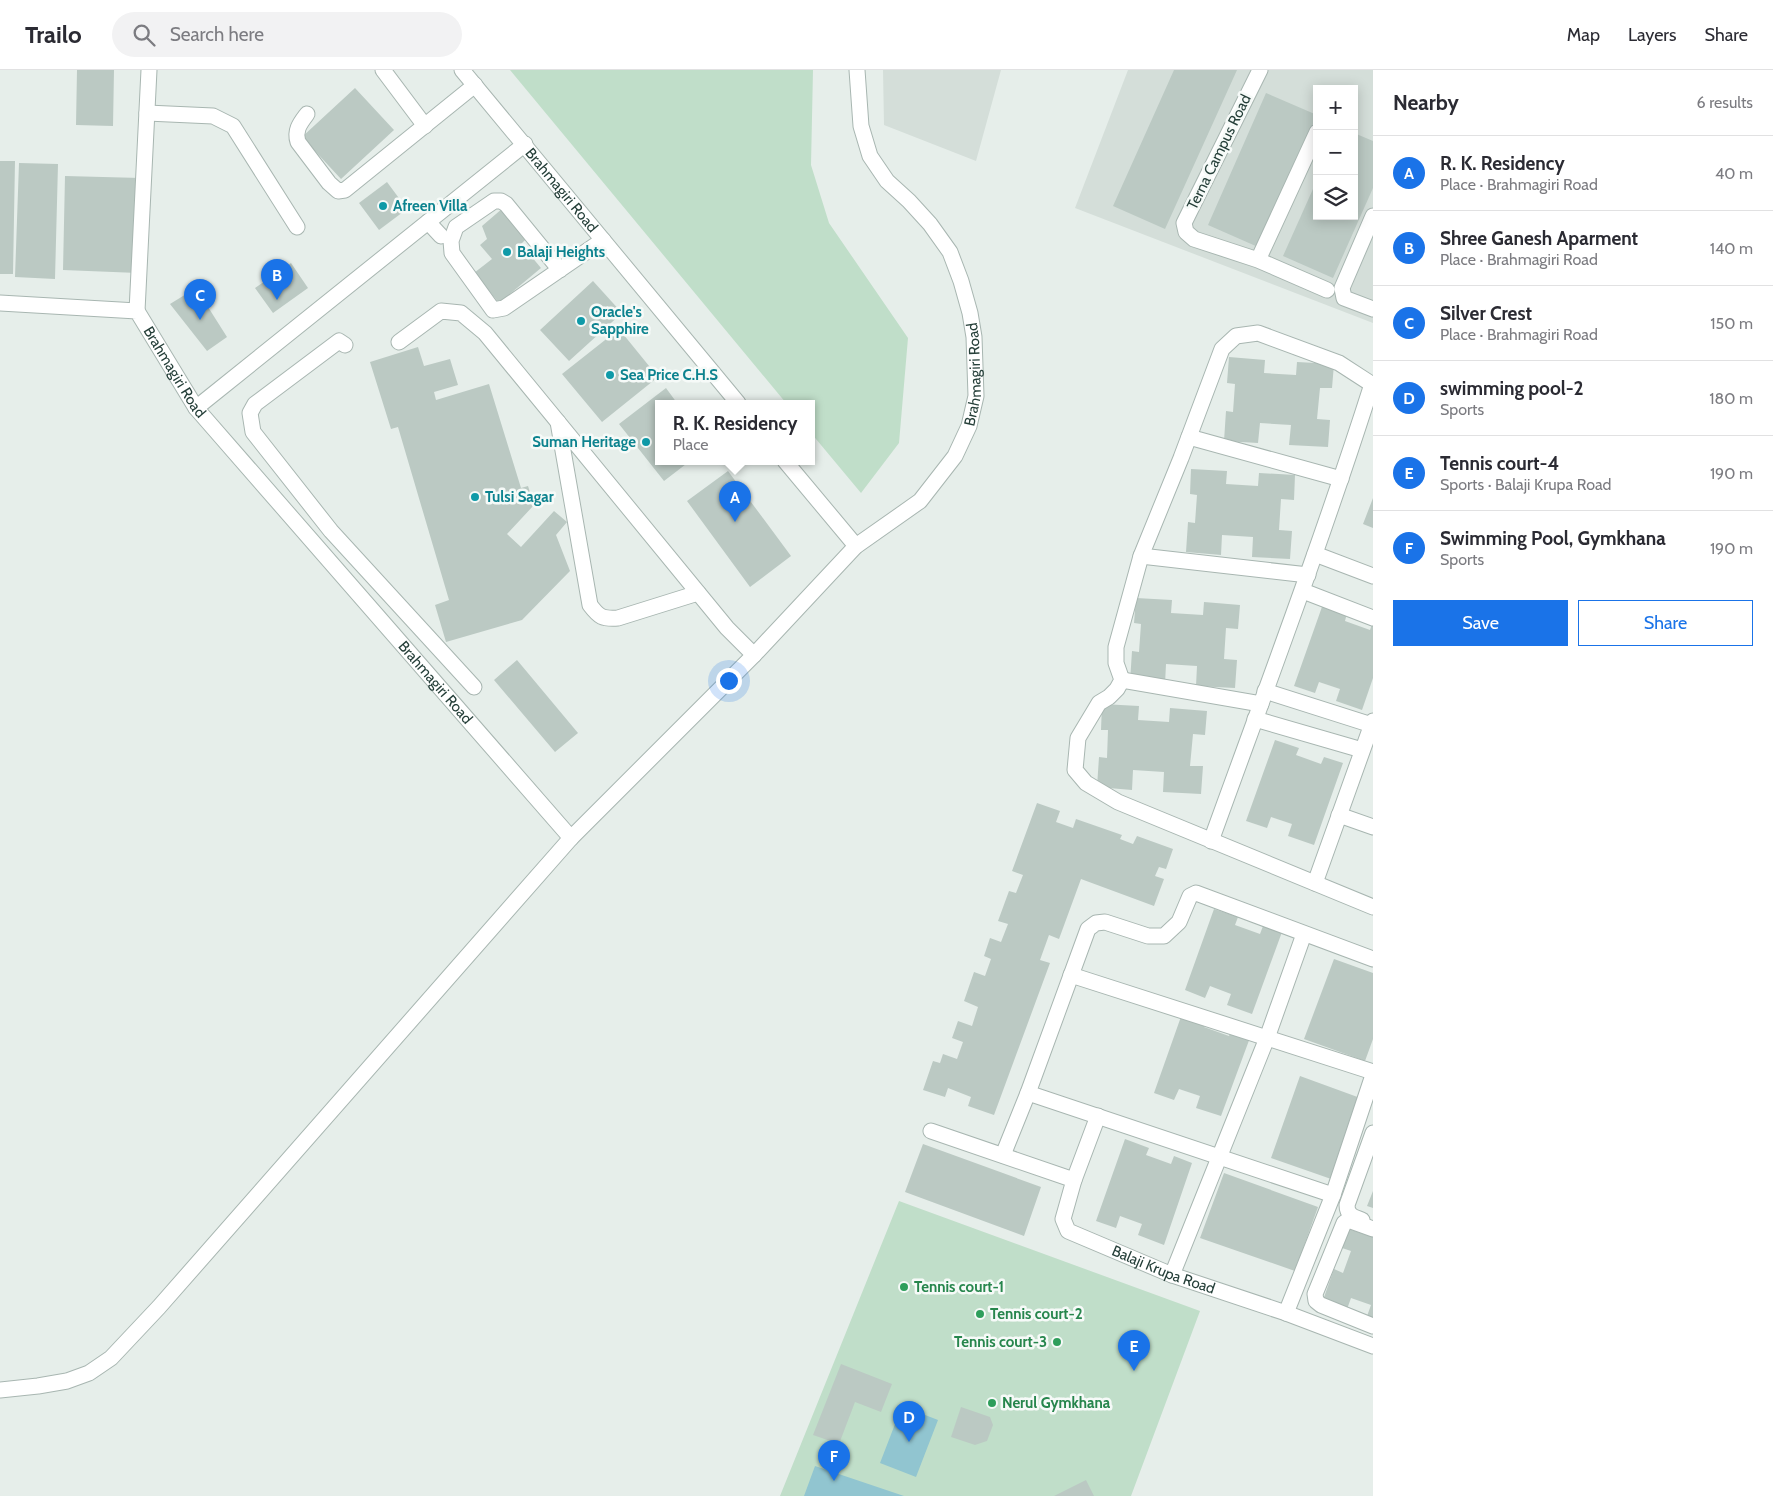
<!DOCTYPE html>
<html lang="en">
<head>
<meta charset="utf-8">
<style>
  :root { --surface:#fff; --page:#f2f2f3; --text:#2b2b33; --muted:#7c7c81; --line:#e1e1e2; --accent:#1a73e8 }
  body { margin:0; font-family:Cabin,sans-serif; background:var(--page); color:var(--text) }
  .controls { position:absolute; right:15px; top:15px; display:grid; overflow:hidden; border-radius:0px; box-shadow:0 2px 12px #0003 }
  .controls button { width:45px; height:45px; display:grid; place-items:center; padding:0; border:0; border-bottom:1px solid var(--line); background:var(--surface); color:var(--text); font:25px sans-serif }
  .you { position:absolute; left:728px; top:610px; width:18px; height:18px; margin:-12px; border:4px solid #fff; border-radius:50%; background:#1a73e8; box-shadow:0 0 0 8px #1a73e833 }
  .badge { display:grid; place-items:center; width:32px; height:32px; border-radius:50%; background:var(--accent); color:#fff; font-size:16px; font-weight:700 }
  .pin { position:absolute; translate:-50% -41px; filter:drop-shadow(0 1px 2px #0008) }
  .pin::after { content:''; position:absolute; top:26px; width:18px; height:15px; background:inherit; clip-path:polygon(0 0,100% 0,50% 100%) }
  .popup { position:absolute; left:655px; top:330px; width:160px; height:65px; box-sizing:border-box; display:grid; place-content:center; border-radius:0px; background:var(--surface); filter:drop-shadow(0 1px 4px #0005); font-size:16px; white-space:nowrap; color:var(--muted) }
  .popup b { font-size:19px; color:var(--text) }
  .popup::after { content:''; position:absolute; left:50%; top:100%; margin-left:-10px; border:10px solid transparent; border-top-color:var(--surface) }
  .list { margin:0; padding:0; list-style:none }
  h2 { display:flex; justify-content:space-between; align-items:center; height:65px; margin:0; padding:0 20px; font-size:21px }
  h2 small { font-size:16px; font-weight:400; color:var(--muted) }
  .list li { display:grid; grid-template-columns:32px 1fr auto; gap:15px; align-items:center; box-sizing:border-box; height:75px; padding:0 20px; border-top:1px solid var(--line) }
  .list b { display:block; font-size:19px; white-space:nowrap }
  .list p { margin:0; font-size:16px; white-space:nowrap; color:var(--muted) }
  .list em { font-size:16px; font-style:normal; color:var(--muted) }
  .actions { display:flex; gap:10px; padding:15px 20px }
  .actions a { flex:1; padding:11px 0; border:1px solid var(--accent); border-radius:0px; text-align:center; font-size:18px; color:var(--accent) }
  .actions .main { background:var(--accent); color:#fff }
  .icon { flex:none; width:28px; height:28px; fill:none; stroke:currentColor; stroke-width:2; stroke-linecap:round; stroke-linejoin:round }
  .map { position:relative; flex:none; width:1373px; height:1426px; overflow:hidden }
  header { display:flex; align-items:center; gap:30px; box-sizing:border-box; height:70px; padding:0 25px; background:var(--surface); border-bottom:1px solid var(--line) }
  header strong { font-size:24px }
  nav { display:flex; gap:28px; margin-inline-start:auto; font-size:18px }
  .search { width:350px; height:45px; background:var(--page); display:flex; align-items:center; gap:12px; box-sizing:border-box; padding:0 18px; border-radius:28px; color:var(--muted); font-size:19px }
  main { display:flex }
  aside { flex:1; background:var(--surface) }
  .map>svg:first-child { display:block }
  .built { fill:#d4ded9; fill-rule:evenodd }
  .green { fill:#c0dec9 }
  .water { fill:#91c5d0 }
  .building { fill:#bbc9c3 }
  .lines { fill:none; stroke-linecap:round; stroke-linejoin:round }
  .lane-casing { stroke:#a8b6b1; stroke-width:17 }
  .street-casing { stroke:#a8b6b1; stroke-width:17 }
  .lane { stroke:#fff; stroke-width:15 }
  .street { stroke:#fff; stroke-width:15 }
  .culture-dot { fill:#0f9aa8; stroke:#f6faf8; stroke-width:2 }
  .leisure-dot { fill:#2e9e5b; stroke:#f6faf8; stroke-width:2 }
  .labels { text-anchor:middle; stroke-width:5; stroke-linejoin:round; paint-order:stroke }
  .street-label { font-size:15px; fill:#253f39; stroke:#f6faf8 }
  .culture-label { font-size:15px; font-weight:bold; fill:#0d838f; stroke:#f6faf8; text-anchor:start }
  .leisure-label { font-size:15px; font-weight:bold; fill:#27864d; stroke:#f6faf8; text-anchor:start }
</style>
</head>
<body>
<header>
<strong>Trailo</strong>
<div class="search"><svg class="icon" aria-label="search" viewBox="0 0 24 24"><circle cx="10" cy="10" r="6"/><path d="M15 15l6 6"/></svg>Search here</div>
<nav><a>Map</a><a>Layers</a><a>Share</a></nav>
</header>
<main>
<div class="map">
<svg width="1373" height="1426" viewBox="0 0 1373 1426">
  <rect width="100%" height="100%" fill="#e6eeea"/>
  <path class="built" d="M883 0H1001L976 91 884 55Z
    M1128 0H1373V253L1075 138ZM1317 19H1354V146H1317Z"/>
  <path class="green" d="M510 0H813L811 95 829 153 908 268 899 373 861 423 811 363V333H786Z
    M899 1131 1200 1241 1131 1426H780Z"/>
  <path class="water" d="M902 1336 938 1350 916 1407 880 1393Z
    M815 1396 904 1426H804Z"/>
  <path class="building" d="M77 0H114L113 56 76 55Z
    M1174 0H1237L1165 159 1113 136Z
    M355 18 394 60 341 109 302 67Z
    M1266 23 1317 45 1258 177 1208 155Z
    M1354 63 1373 71V118L1333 208 1283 186 1317 110V146H1354Z
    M0 91H15L13 204H0Z
    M19 93 58 94 55 209 15 207Z
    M65 106 141 108 138 203 63 200Z
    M387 112 407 139 379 160 359 133Z
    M503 138 528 167 521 174 541 198 499 233 474 203 492 189 480 175 487 169 482 156Z
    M291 193 308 218 273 243 255 218Z
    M593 211 622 243 569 291 540 260Z
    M196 218 227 267 207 281 170 234Z
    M619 259 658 307 602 352 562 304Z
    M418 277 424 296 450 289 458 315 434 322 436 330 489 314 521 418 528 416 534 435 507 464 521 477 554 441 567 452 556 465 570 501 522 550 446 572 435 535 449 530 398 357 391 359 370 292Z
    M1229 287 1265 290 1264 303 1296 305 1297 292 1334 294 1332 318H1320L1317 349 1330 350 1328 377 1289 375 1291 355 1260 353 1258 373 1224 371 1226 341 1233 342 1235 314 1227 313Z
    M666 318 677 333H659V391H690L664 411 619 354Z
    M1191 399 1227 401 1226 414 1258 416 1259 403 1295 405 1294 430 1281 429 1279 460 1292 461 1290 489 1252 487 1253 467 1222 465 1221 485 1186 482 1188 452 1195 453 1197 425 1190 424Z
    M728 401 791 486 750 517 687 431Z
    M1373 428V458L1363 454Z
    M1136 528 1172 530 1171 543 1203 545 1204 532 1240 535 1238 559 1226 558 1224 589 1237 590 1235 618 1196 616 1197 596 1166 594 1165 614 1130 612 1132 581 1139 582 1141 554 1134 553Z
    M1323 534 1347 543 1345 551 1370 560 1373 551V608L1362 640 1336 631 1340 619 1319 612 1315 623 1294 616Z
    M517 590 578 663 555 682 494 610Z
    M1102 634 1139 636 1138 650 1169 652 1170 638 1207 641 1205 665 1193 664 1190 696H1203L1201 724 1163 722 1164 702 1133 700 1132 720 1097 717 1099 687 1107 688 1108 660H1101Z
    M1275 670 1299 678 1296 685 1321 694 1324 687 1343 693 1314 775 1288 766 1292 754 1271 747 1267 758 1246 751Z
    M1037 733 1060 741 1056 752 1073 758 1076 749 1122 765 1120 769 1133 774 1137 766 1173 779 1166 799 1159 797 1155 806 1164 809 1154 836 1081 809 1059 869 1049 865 1040 890 1050 893 994 1045 968 1036 971 1027 948 1018 945 1027 923 1020 933 991 940 993 943 984 957 989 963 972 952 968 958 951 972 956 978 937 964 931 974 902 985 906 991 889 984 886 990 868 1001 872 1008 854 998 851 1009 821 1016 823 1023 805 1012 801Z
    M1214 839 1238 847 1235 855 1260 864 1263 856 1282 862 1252 944 1227 935 1231 924 1210 916 1205 928 1185 920Z
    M1334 889 1373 903V969L1365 991 1304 969Z
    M1183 941 1207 950 1204 957 1229 966 1232 958 1251 965 1221 1046 1196 1038 1200 1026 1179 1019 1174 1030 1154 1023Z
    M1300 1006 1363 1029 1334 1110 1271 1088Z
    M1125 1069 1149 1078 1146 1085 1171 1094 1174 1086 1192 1093 1164 1175 1138 1165 1142 1154 1120 1146 1116 1158 1096 1151Z
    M923 1074 1041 1117 1024 1166 905 1122Z
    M1224 1103 1318 1137 1295 1201 1200 1168Z
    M1373 1121V1138L1367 1136Z
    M1349 1159 1373 1167V1252L1366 1249 1371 1235 1351 1228 1346 1242 1322 1233 1334 1199 1343 1203 1351 1181 1342 1178Z
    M841 1294 892 1314 881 1342 855 1332 839 1374 813 1365Z
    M961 1337 990 1347 993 1355 987 1371 975 1375 951 1367Z
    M1086 1410 1094 1426H1054Z"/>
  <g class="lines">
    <g class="lane-casing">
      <path id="lane" d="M1260 0 1184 153 1186 162 1194 169 1258 190 1327 220
        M1373 146 1342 218 1344 228 1373 239
        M1258 190 1317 62"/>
    </g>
    <g class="street-casing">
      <g id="street">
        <path d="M383 0 425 56"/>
        <path id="s1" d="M462 0 738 333"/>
        <path d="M147 43 213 46 233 56 297 157"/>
        <path d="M307 44C301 52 294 60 298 72L329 113 338 121 345 120 475 15"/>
        <path d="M428 152 441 166"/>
        <path d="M560 200 506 134 501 131H494L456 157 451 171 452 183 493 240 504 238 603 170"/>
        <path id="s2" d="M0 233 137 241 196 338 571 768 754 585 856 476 920 431 955 386 969 356 976 326 974 267 970 243 961 211 950 182 930 154 909 131 887 111 870 86 861 56 857 0"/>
        <path d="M137 241 149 0"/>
        <path d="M399 272 441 241 461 243 485 263 727 558 754 585"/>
        <path d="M345 275 339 271 255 334 250 343 253 362 331 461 474 617"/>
        <path d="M1373 315 1339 293 1258 263 1236 266 1222 279 1181 388 1141 486 1116 577V593L1122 610 1117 619 1109 627 1099 633 1078 668 1075 700 1086 713 1118 732 1373 837"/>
        <path d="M196 338 525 74"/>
        <path d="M558 352 590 535C599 547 602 549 618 548L698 523"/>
        <path d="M1189 367 1341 409"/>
        <path d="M785 391 856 476"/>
        <path d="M1315 484 1373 506"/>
        <path d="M1141 486 1308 505"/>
        <path d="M1303 521 1373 548"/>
        <path d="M1122 610 1261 634"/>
        <path d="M1265 621 1372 655"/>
        <path d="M1255 649 1362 680"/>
        <path d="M1339 745 1373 757"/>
        <path d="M1211 771C1266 619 1323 468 1372 314"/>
        <path d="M1315 813 1373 651"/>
        <path d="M1071 905 1373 1002"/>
        <path id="s3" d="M1098 1046 1074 1110 1063 1149 1068 1161 1172 1205 1286 1243 1373 1276"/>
        <path d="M931 1061 1074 1110"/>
        <path d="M1003 1085 1028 1023"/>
        <path d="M1333 1125 1028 1023 1088 859 1096 853 1105 852 1148 866H1164L1179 852 1190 826 1196 823 1373 889"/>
        <path d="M1362 1150C1353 1147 1347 1145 1347 1135L1373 1063"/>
        <path d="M1373 1159 1348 1150 1344 1153 1315 1224 1316 1231 1321 1235 1373 1256"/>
        <path d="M1172 1205 1267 968 1304 864"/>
        <path d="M1286 1243 1333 1125 1373 1005"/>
        <path d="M0 1320 38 1316 67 1311 89 1303 111 1288 159 1237 571 768"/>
      </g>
    </g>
    <use href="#lane" class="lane"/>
    <use href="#street" class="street"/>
  </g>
  <g class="culture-dot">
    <circle cx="383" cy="136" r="5"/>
    <circle cx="507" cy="182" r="5"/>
    <circle cx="581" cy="251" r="5"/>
    <circle cx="610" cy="305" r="5"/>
    <circle cx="646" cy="372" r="5"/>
    <circle cx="475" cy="427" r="5"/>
  </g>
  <g class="leisure-dot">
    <circle cx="904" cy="1217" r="5"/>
    <circle cx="980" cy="1244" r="5"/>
    <circle cx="1057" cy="1272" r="5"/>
    <circle cx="992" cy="1333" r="5"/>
  </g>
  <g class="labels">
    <g class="street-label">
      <text transform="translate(1219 82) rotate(-64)" y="5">Terna Campus Road</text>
      <text dy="5" stroke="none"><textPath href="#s1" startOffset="156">Brahmagiri Road</textPath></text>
      <text dy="5" stroke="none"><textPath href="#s2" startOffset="209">Brahmagiri Road</textPath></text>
      <text dy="5" stroke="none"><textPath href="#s2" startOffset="1450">Brahmagiri Road</textPath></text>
      <text dy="5" stroke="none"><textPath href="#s2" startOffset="615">Brahmagiri Road</textPath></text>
      <text dy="5" stroke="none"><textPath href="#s3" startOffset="225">Balaji Krupa Road</textPath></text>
    </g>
    <g class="culture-label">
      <text x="393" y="141">Afreen Villa</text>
      <text x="517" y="187">Balaji Heights</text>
      <text x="591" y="247">Oracle's<tspan x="591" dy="17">Sapphire</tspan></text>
      <text x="620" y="310">Sea Price C.H.S</text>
      <text x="636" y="377" text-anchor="end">Suman Heritage</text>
      <text x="485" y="432">Tulsi Sagar</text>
    </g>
    <g class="leisure-label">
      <text x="914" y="1222">Tennis court-1</text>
      <text x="990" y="1249">Tennis court-2</text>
      <text x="1047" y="1277" text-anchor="end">Tennis court-3</text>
      <text x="1002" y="1338">Nerul Gymkhana</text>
    </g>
  </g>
</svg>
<div class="controls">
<button>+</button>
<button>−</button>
<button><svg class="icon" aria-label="layers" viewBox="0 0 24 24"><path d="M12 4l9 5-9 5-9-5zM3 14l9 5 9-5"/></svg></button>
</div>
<div class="you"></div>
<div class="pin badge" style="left:735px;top:452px">A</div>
<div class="popup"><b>R. K. Residency</b>Place</div>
<div class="pin badge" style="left:277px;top:230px">B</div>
<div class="pin badge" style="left:200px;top:250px">C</div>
<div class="pin badge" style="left:909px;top:1372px">D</div>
<div class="pin badge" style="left:1134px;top:1301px">E</div>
<div class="pin badge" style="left:834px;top:1411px">F</div>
</div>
<aside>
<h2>Nearby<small>6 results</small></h2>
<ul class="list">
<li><span class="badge">A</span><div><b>R. K. Residency</b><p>Place · Brahmagiri Road</p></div><em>40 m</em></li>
<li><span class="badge">B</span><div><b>Shree Ganesh Aparment</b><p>Place · Brahmagiri Road</p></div><em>140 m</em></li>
<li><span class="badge">C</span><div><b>Silver Crest</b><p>Place · Brahmagiri Road</p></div><em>150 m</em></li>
<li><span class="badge">D</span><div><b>swimming pool-2</b><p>Sports</p></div><em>180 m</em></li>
<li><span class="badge">E</span><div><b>Tennis court-4</b><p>Sports · Balaji Krupa Road</p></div><em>190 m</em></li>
<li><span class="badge">F</span><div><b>Swimming Pool, Gymkhana</b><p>Sports</p></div><em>190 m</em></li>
</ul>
<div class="actions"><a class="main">Save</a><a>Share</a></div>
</aside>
</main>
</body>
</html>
